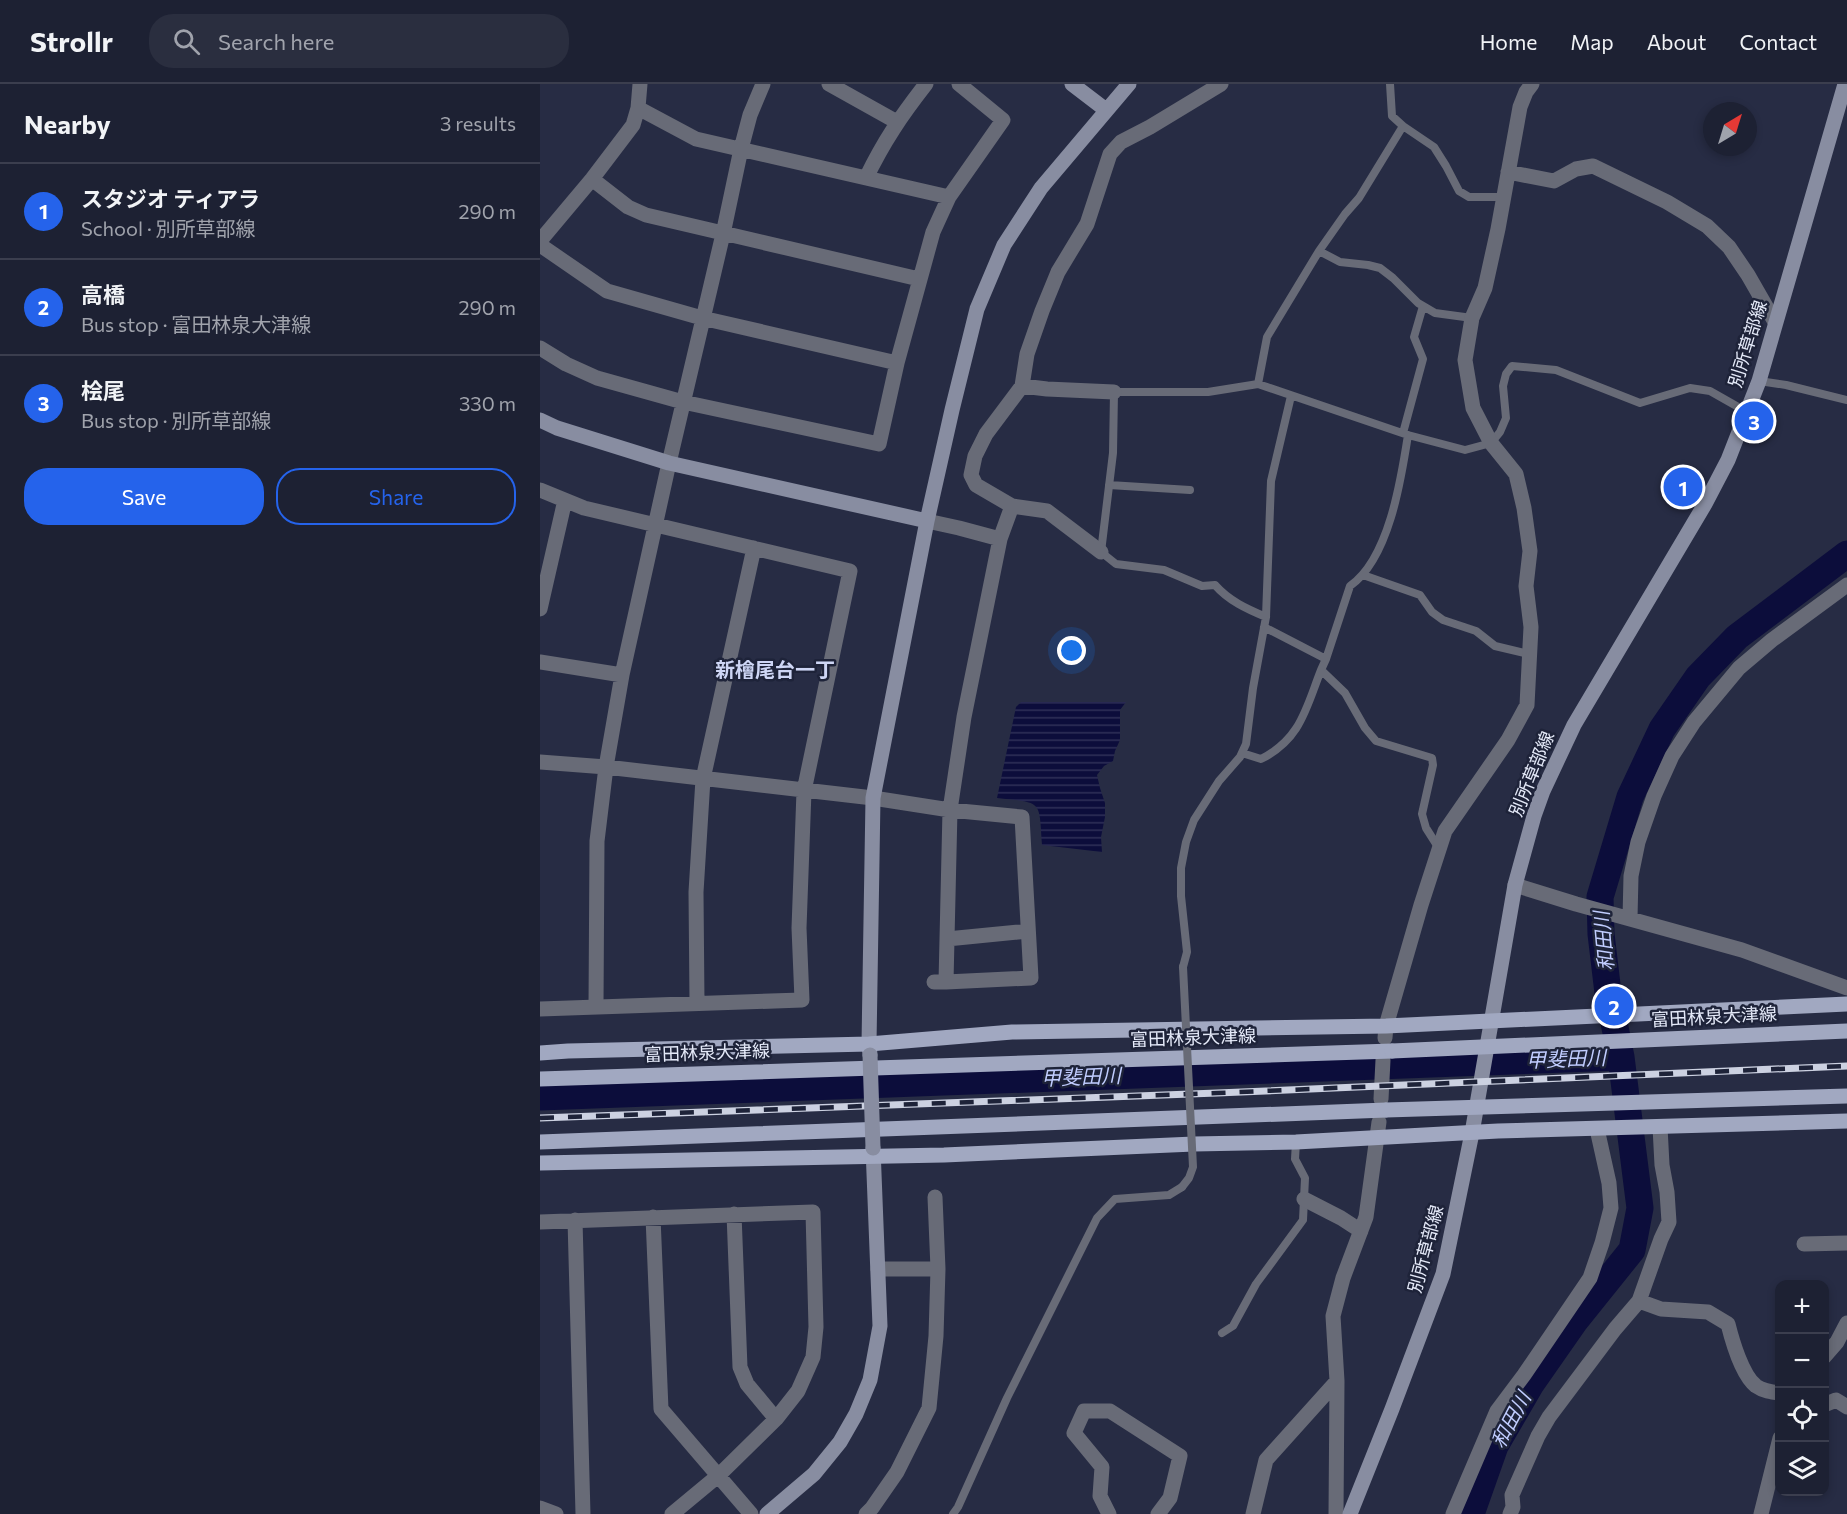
<!DOCTYPE html>
<html lang="en">
<head>
<meta charset="utf-8">
<style>
  :root { --surface:#1d2133; --page:#2a2e3f; --text:#f1f3f6; --muted:#a0a3ac; --line:#3b3e4e; --accent:#2563eb }
  body { margin:0; font-family:Commissioner,"Noto Sans JP",sans-serif; background:var(--page); color:var(--text) }
  .controls { position:absolute; right:18px; bottom:18px; display:grid; overflow:hidden; border-radius:12px; box-shadow:0 3px 9px #0003 }
  .controls button { width:54px; height:54px; display:grid; place-items:center; padding:0; border:0; border-bottom:2px solid var(--line); background:var(--surface); color:var(--text); font:30px sans-serif }
  .compass { position:absolute; left:1163px; top:18px; width:54px; height:54px; border-radius:50%; background:var(--surface); box-shadow:0 3px 9px #0003; rotate:38deg }
  .you { position:absolute; left:532px; top:567px; width:21px; height:21px; margin:-15px; border:4px solid #fff; border-radius:50%; background:#1a73e8; box-shadow:0 0 0 9px #1a73e833 }
  .badge { display:grid; place-items:center; width:39px; height:39px; border-radius:50%; background:var(--accent); color:#fff; font-size:20px; font-weight:700 }
  .pin { position:absolute; translate:-50% -50%; border:3px solid #fff; box-shadow:0 2px 6px #0006 }
  .list { margin:0; padding:0; list-style:none }
  h2 { display:flex; justify-content:space-between; align-items:center; height:78px; margin:0; padding:0 24px; font-size:26px }
  h2 small { font-size:20px; font-weight:400; color:var(--muted) }
  .list li { display:grid; grid-template-columns:39px 1fr auto; gap:18px; align-items:center; box-sizing:border-box; height:96px; padding:0 24px; border-top:2px solid var(--line) }
  .list b { display:block; font-size:22px; white-space:nowrap }
  .list p { margin:0; font-size:20px; white-space:nowrap; color:var(--muted) }
  .list em { font-size:20px; font-style:normal; color:var(--muted) }
  .actions { display:flex; gap:12px; padding:18px 24px }
  .actions a { flex:1; padding:14px 0; border:2px solid var(--accent); border-radius:24px; text-align:center; font-size:21px; color:var(--accent) }
  .actions .main { background:var(--accent); color:#fff }
  .icon { flex:none; width:33px; height:33px; fill:none; stroke:currentColor; stroke-width:2; stroke-linecap:round; stroke-linejoin:round }
  .map { position:relative; flex:none; width:1307px; height:1430px; overflow:hidden }
  header { display:flex; align-items:center; gap:36px; box-sizing:border-box; height:84px; padding:0 30px; background:var(--surface); border-bottom:2px solid var(--line) }
  header strong { font-size:28px }
  nav { display:flex; gap:33px; margin-inline-start:auto; font-size:21px }
  .search { width:420px; height:54px; background:var(--page); display:flex; align-items:center; gap:15px; box-sizing:border-box; padding:0 21px; border-radius:24px; color:var(--muted); font-size:22px }
  main { display:flex }
  aside { flex:1; background:var(--surface) }
  .map>svg:first-child { display:block }
  .water { fill:url(#water-rules) }
  .lines { fill:none; stroke-linecap:round; stroke-linejoin:round }
  .river { stroke:#0c0d3b; stroke-width:27 }
  .lane { stroke:#686b77; stroke-width:8 }
  .street { stroke:#686b77; stroke-width:15 }
  .secondary { stroke:#888da1; stroke-width:15 }
  .primary { stroke:#a1a8c1; stroke-width:15 }
  .rail-casing { stroke:#ccd1e1; stroke-width:7 }
  .rail { stroke:#1e2339; stroke-width:4.5; stroke-dasharray:14; stroke-linecap:butt }
  .lane-bridge { stroke:#686b77; stroke-width:8 }
  .secondary-bridge { stroke:#888da1; stroke-width:15 }
  .primary-bridge { stroke:#a1a8c1; stroke-width:15 }
  .labels { text-anchor:middle; stroke-width:5; stroke-linejoin:round; paint-order:stroke }
  .street-label { font-size:18px; fill:#e5eaf9; stroke:#1e2339 }
  .neighbourhood-label { font-size:20px; font-weight:bold; fill:#ced6f5; stroke:#1e2339 }
  .water-label { font-size:20px; font-style:italic; fill:#c1cdff; stroke:#1e2339 }
</style>
</head>
<body>
<header>
<strong>Strollr</strong>
<div class="search"><svg class="icon" aria-label="search" viewBox="0 0 24 24"><circle cx="10" cy="10" r="6"/><path d="M15 15l6 6"/></svg>Search here</div>
<nav><a>Home</a><a>Map</a><a>About</a><a>Contact</a></nav>
</header>
<main>
<aside>
<h2>Nearby<small>3 results</small></h2>
<ul class="list">
<li><span class="badge">1</span><div><b>スタジオ ティアラ</b><p>School · 別所草部線</p></div><em>290 m</em></li>
<li><span class="badge">2</span><div><b>高橋</b><p>Bus stop · 富田林泉大津線</p></div><em>290 m</em></li>
<li><span class="badge">3</span><div><b>桧尾</b><p>Bus stop · 別所草部線</p></div><em>330 m</em></li>
</ul>
<div class="actions"><a class="main">Save</a><a>Share</a></div>
</aside>
<div class="map">
<svg width="1307" height="1430" viewBox="0 0 1307 1430">
  <defs>
    <pattern id="water-rules" width="6" height="5" patternUnits="userSpaceOnUse" patternTransform="scale(1.5)"><rect width="6" height="5" fill="#0c0d3b"/><path d="M0 2.5h6" fill="none" stroke="#2f3058"/></pattern>
  </defs>
  <rect width="100%" height="100%" fill="#272c44"/>
  <path class="water" d="M481 618H586L580 626V656L575 667 573 677 564 682 557 691 560 704 565 719V733L561 753 562 768 502 761C499 716 503 719 457 714L476 623Z"/>
  <g class="lines">
    <path class="river" d="M0 1013 1081 973
      M931 1430 955 1362 991 1300 1035 1237 1092 1166 1100 1124 1081 973 1068 909 1061 850 1060 813 1090 713 1122 645 1158 593 1197 553 1307 470"/>
    <path class="lane" d="M863 42 894 63 906 82 919 107 929 113H963
      M779 167 800 178 828 181 840 184 853 194 878 219 895 229 932 234
      M1219 297 1246 301 1307 316
      M718 300 727 253 779 167 805 130 819 114 863 42 852 32 850 0
      M863 349 883 275 874 253 883 222
      M569 401 650 406
      M823 491 880 511 892 528 903 536 936 547 955 562 989 570
      M726 533C707 525 689 517 675 501L662 502 624 486 576 480 561 468 573 369 574 308H668L718 300 868 351 925 366 951 359 960 348 966 334 963 302 966 290 972 282 1016 286 1100 319 1150 304 1170 307 1207 328
      M724 543 786 575 781 586 805 609 825 644 836 657 892 674 893 681 882 730 886 744 900 766
      M786 575 810 502C849 475 861 396 868 351
      M702 669 721 675C761 655 766 624 781 586
      M643 883 647 868 641 812V784L646 758 654 736 679 697 700 673 706 660 713 604 726 533 731 397 751 312
      M682 1249 693 1242 716 1200 763 1136 765 1094 755 1075 756 1058
      M413 1430 418 1423 467 1314 557 1134 575 1115 629 1111 642 1103"/>
    <path class="street" d="M289 0 357 38
      M98 24 156 55 409 113
      M968 88 1014 97 1036 85 1053 82 1127 118 1167 142 1189 163 1208 191 1235 238
      M326 94C344 57 361 32 386 0
      M52 95 88 123 106 131 379 195
      M0 157 52 95 93 41 98 24 100 0
      M0 161 67 207 162 234 357 279
      M0 264 26 280 57 294 143 318 339 360 357 279 393 148 409 113 463 36 419 0
      M482 302 507 305 574 308
      M0 406 44 424 310 487 264 707 259 844 262 916 0 925
      M472 422 507 427 561 468
      M387 437 419 444 460 455
      M0 525 25 416
      M0 578 82 591
      M0 678 66 683 333 714 410 726 424 633 460 455 472 422 436 401 431 391 435 372 446 350 482 302 487 270 502 227 518 188 547 140 570 70 581 58 610 43 681 0
      M975 801 1036 820 1202 866 1307 904
      M1090 834 1091 792 1098 758 1114 712 1132 672 1154 638 1199 584 1232 556 1307 501
      M407 855 488 847
      M394 898H406L491 894 482 733 410 726 406 898
      M157 919 156 808 163 695 214 464
      M56 922 57 757 66 683 82 591 129 379 183 150 201 65 210 31 223 0
      M845 954 846 942 881 821 905 747 968 656 987 621 991 543 986 502 990 467 984 424 976 390 951 359 933 324 925 276 932 234 945 204 958 145 980 23 986 8 992 0
      M841 1015 843 976
      M764 1115 801 1134 821 1147
      M194 1130 200 1283 207 1300 236 1335
      M113 1133 121 1325 211 1430
      M35 1136 43 1430
      M0 1138 273 1128 276 1243 273 1273 258 1307 236 1335 179 1391 132 1430
      M1264 1160 1307 1159
      M338 1185H398
      M1099 1217 1121 1225 1168 1228 1188 1240C1192 1256 1202 1291 1216 1302 1223 1307 1231 1308 1240 1309
      M1284 1273 1297 1258 1307 1239
      M1284 1321 1296 1316 1307 1323
      M0 1424 16 1430
      M326 1430 332 1424 357 1388 389 1324 396 1252 398 1185 395 1113
      M569 1430 560 1412 562 1383 534 1349 544 1327H570L640 1372 630 1414 618 1430
      M713 1430 726 1376 797 1297
      M796 1430 797 1297 793 1232 803 1194 826 1133 839 1038
      M913 1430 957 1327 984 1291 1050 1194 1062 1159 1071 1124 1069 1099 1057 1045
      M970 1430 973 1423 972 1411 998 1352 1009 1333 1075 1245 1099 1217 1121 1155 1129 1138 1127 1108 1122 1081 1120 1043
      M1221 1430 1240 1354"/>
    <path class="secondary" d="M532 0 566 26
      M0 336 17 344 129 379 387 437
      M330 971 329 960 333 714 387 437 412 326 437 225 464 161 501 104 589 0
      M227 1430 274 1390 300 1358 316 1330 330 1296 340 1242 333 1064
      M810 1430 852 1325 903 1190 932 1049 975 801 994 732 1003 707 1034 641 1165 420 1188 376 1219 297 1305 0"/>
    <path class="primary" d="M0 969 28 967 329 960 472 948 846 942 1307 920
      M0 995 852 967
      M0 1058 846 1026
      M0 1079 404 1071 654 1060 756 1058 958 1047 1307 1037"/>
    <g class="rail-casing">
      <path id="rail" d="M0 1034 677 1009 1307 982"/>
    </g>
    <use href="#rail" class="rail"/>
    <path class="lane-bridge" d="M642 1103 649 1094 653 1083 643 883"/>
    <path class="secondary-bridge" d="M330 971 333 1064"/>
    <path class="primary-bridge" d="M852 967 1307 947
      M846 1026 1307 1012"/>
  </g>
  <g class="labels">
    <g class="street-label">
      <text transform="translate(1208 260) rotate(-73)" y="6">別所草部線</text>
      <text transform="translate(992 690) rotate(-68)" y="6">別所草部線</text>
      <text transform="translate(1174 933) rotate(-3)" y="6">富田林泉大津線</text>
      <text transform="translate(653 954) rotate(-2)" y="6">富田林泉大津線</text>
      <text transform="translate(167 969) rotate(-2)" y="6">富田林泉大津線</text>
      <text transform="translate(886 1165) rotate(-75)" y="6">別所草部線</text>
    </g>
    <g class="neighbourhood-label">
      <text x="235" y="593">新檜尾台一丁</text>
    </g>
    <g class="water-label">
      <text transform="translate(1064 857) rotate(-95)" y="7">和田川</text>
      <text transform="translate(1026 975) rotate(-2)" y="7">甲斐田川</text>
      <text transform="translate(541 993) rotate(-2)" y="7">甲斐田川</text>
      <text transform="translate(971 1336) rotate(-62)" y="7">和田川</text>
    </g>
  </g>
</svg>
<div class="controls">
<button>+</button>
<button>−</button>
<button><svg class="icon" aria-label="locate" viewBox="0 0 24 24"><circle cx="12" cy="12" r="6"/><path d="M12 2v4M12 18v4M2 12h4M18 12h4"/></svg></button>
<button><svg class="icon" aria-label="layers" viewBox="0 0 24 24"><path d="M12 4l9 5-9 5-9-5zM3 14l9 5 9-5"/></svg></button>
</div>
<svg class="compass" viewBox="-18 -18 36 36"><path d="M0-13l5 13h-10z" fill="#e53935"/><path d="M0 13l5-13h-10z" fill="#a0a3ac"/></svg>
<div class="you"></div>
<div class="pin badge" style="left:1143px;top:403px">1</div>
<div class="pin badge" style="left:1074px;top:922px">2</div>
<div class="pin badge" style="left:1214px;top:337px">3</div>
</div>
</main>
</body>
</html>
